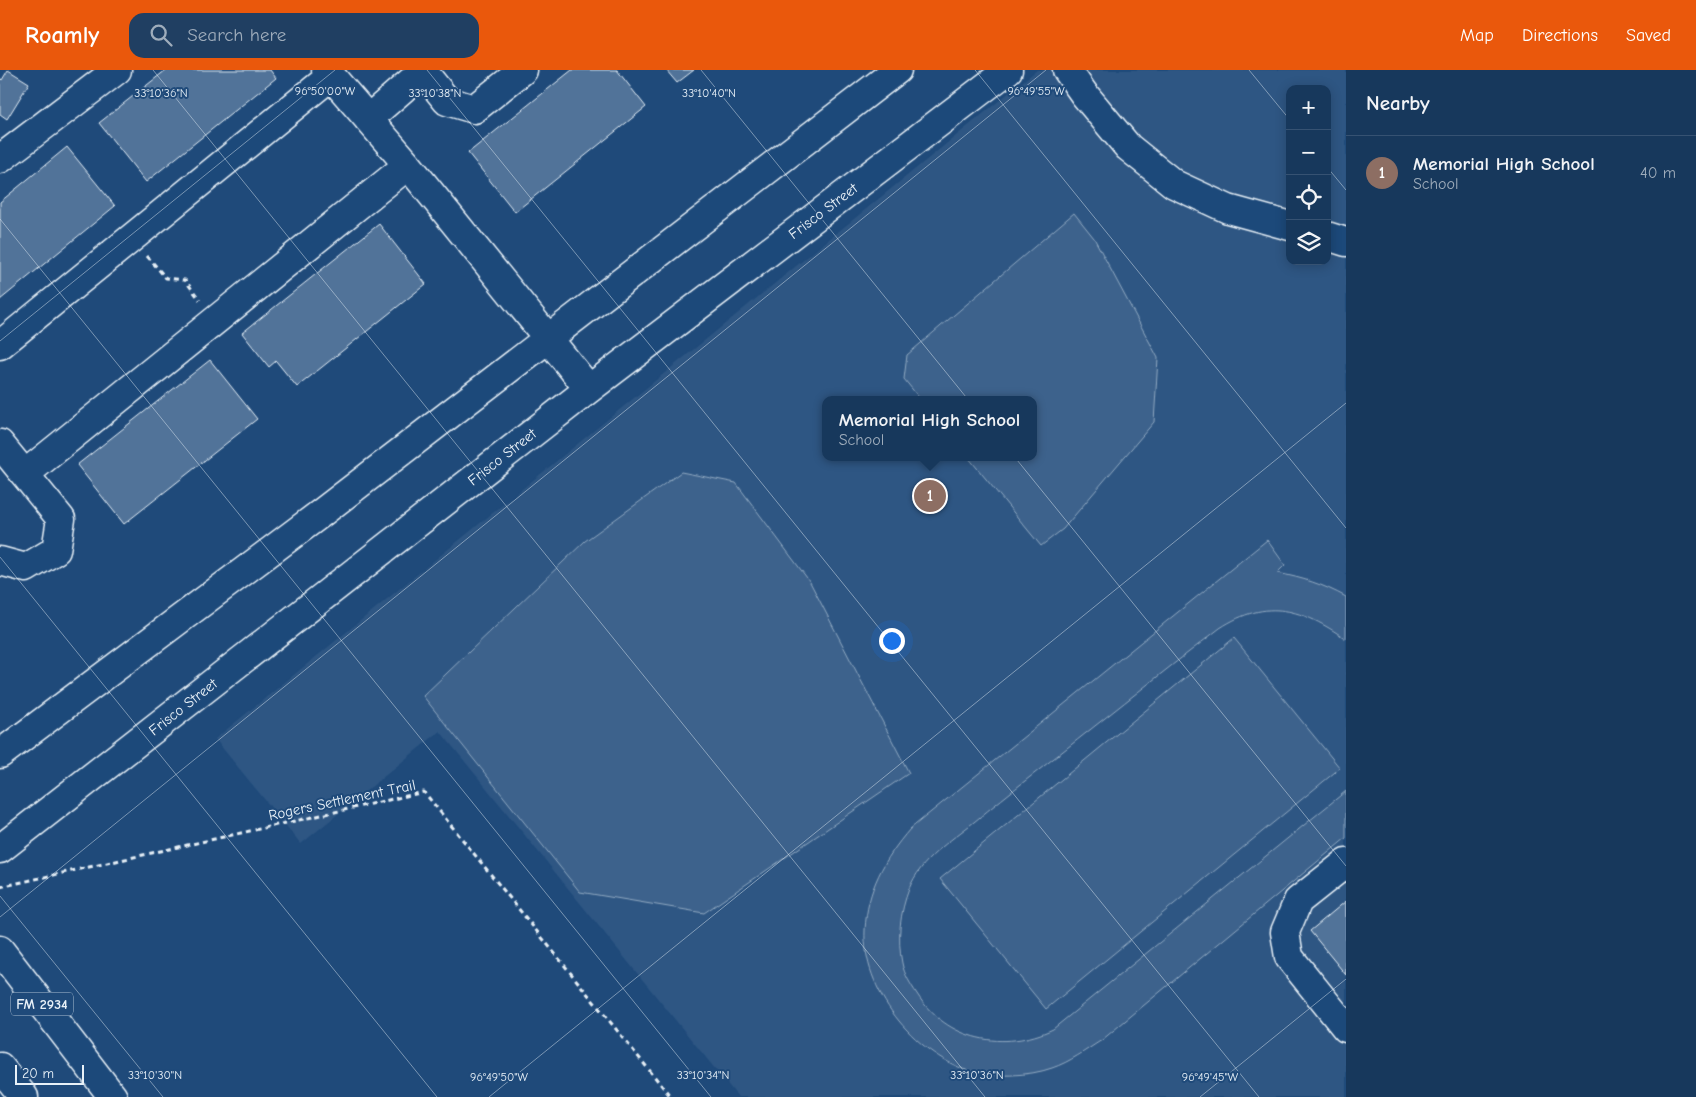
<!DOCTYPE html>
<html lang="en">
<head>
<meta charset="utf-8">
<style>
  :root { --surface:#17385c; --page:#203f62; --text:#f1f3f6; --muted:#9eacbb; --line:#365272; --accent:#ea580c }
  body { margin:0; font-family:"Comic Neue",sans-serif; background:var(--page); color:var(--text) }
  .controls { position:absolute; right:15px; top:15px; display:grid; overflow:hidden; border-radius:10px; box-shadow:0 2px 12px #0003 }
  .controls button { width:45px; height:45px; display:grid; place-items:center; padding:0; border:0; border-bottom:1px solid var(--line); background:var(--surface); color:var(--text); font:25px sans-serif }
  .scale { position:absolute; left:15px; bottom:12px; width:69px; box-sizing:border-box; padding-left:5px; border:2px solid #e8f1f8; border-top:0; font-size:14px; line-height:18px; white-space:nowrap; color:#e8f1f8; -webkit-text-stroke:4px #1f4a7a; paint-order:stroke }
  .you { position:absolute; left:891px; top:570px; width:18px; height:18px; margin:-12px; border:4px solid #fff; border-radius:50%; background:#1a73e8; box-shadow:0 0 0 8px #1a73e833 }
  .badge { display:grid; place-items:center; width:32px; height:32px; border-radius:50%; background:var(--accent); color:#fff; font-size:16px; font-weight:700 }
  .pin { position:absolute; translate:-50% -50%; border:2px solid #fff; box-shadow:0 1px 5px #0006 }
  .popup { position:absolute; left:822px; top:326px; width:215px; height:65px; box-sizing:border-box; display:grid; place-content:center; border-radius:10px; background:var(--surface); filter:drop-shadow(0 1px 4px #0005); font-size:16px; white-space:nowrap; color:var(--muted) }
  .popup b { font-size:19px; color:var(--text) }
  .popup::after { content:''; position:absolute; left:50%; top:100%; margin-left:-10px; border:10px solid transparent; border-top-color:var(--surface) }
  .list { margin:0; padding:0; list-style:none }
  h2 { display:flex; justify-content:space-between; align-items:center; height:65px; margin:0; padding:0 20px; font-size:21px }
  h2 small { font-size:16px; font-weight:400; color:var(--muted) }
  .list li { display:grid; grid-template-columns:32px 1fr auto; gap:15px; align-items:center; box-sizing:border-box; height:75px; padding:0 20px; border-top:1px solid var(--line) }
  .list b { display:block; font-size:19px; white-space:nowrap }
  .list p { margin:0; font-size:16px; white-space:nowrap; color:var(--muted) }
  .list em { font-size:16px; font-style:normal; color:var(--muted) }
  .icon { flex:none; width:28px; height:28px; fill:none; stroke:currentColor; stroke-width:2; stroke-linecap:round; stroke-linejoin:round }
  .map { position:relative; flex:none; width:1346px; height:1027px; overflow:hidden }
  header { display:flex; align-items:center; gap:30px; box-sizing:border-box; height:70px; padding:0 25px; background:var(--accent); color:#fff }
  header strong { font-size:24px }
  nav { display:flex; gap:28px; margin-inline-start:auto; font-size:18px }
  .search { width:350px; height:45px; background:var(--page); display:flex; align-items:center; gap:12px; box-sizing:border-box; padding:0 18px; border-radius:15px; color:var(--muted); font-size:19px }
  main { display:flex }
  aside { flex:1; background:var(--surface) }
  .map>svg:first-child { display:block }
  .built { fill:#2e5683; fill-rule:evenodd }
  .green { fill:#3c628c; stroke:#92aac2 }
  .building { fill:#517399; stroke:#e8f1f8 }
  .lines { fill:none; stroke-linecap:round; stroke-linejoin:round }
  .minor-casing { stroke:#e8f1f8; stroke-width:31 }
  .major-casing { stroke:#e8f1f8; stroke-width:31 }
  .path { stroke:#e8f1f8; stroke-width:3; stroke-dasharray:5 4; stroke-linecap:butt }
  .minor { stroke:#1f4a7a; stroke-width:28 }
  .major { stroke:#1f4a7a; stroke-width:28 }
  .ticks { fill:none; stroke:#e8f1f8; stroke-width:1; stroke-opacity:0.45 }
  .labels { text-anchor:middle; stroke-width:4; stroke-linejoin:round; paint-order:stroke }
  .shield { fill:#1f4a7a; stroke:#acbfd2; stroke-width:1 }
  .shield-label { font-size:14px; font-weight:bold; fill:#e8f1f8 }
  .street-label { font-size:15px; fill:#e8f1f8; stroke:#1f4a7a }
  .ticks-label { font-size:12px; text-anchor:middle; fill:#e8f1f8; stroke:#1f4a7a; stroke-width:4; stroke-linejoin:round; paint-order:stroke }
</style>
</head>
<body>
<header>
<strong>Roamly</strong>
<div class="search"><svg class="icon" aria-label="search" viewBox="0 0 24 24"><circle cx="10" cy="10" r="6"/><path d="M15 15l6 6"/></svg>Search here</div>
<nav><a>Map</a><a>Directions</a><a>Saved</a></nav>
</header>
<main>
<div class="map">
<svg width="1346" height="1027" viewBox="0 0 1346 1027">
  <rect width="100%" height="100%" fill="#1f4a7a"/>
  <filter id="ink" filterUnits="userSpaceOnUse"><feTurbulence type="fractalNoise" baseFrequency=".02" numOctaves="2"/><feDisplacementMap in="SourceGraphic" scale="10" xChannelSelector="R" yChannelSelector="G"/><feConvolveMatrix kernelMatrix="1 2 1 2 8 2 1 2 1" color-interpolation-filters="sRGB"/></filter>
  <g filter="url(#ink)">
    <path class="built" d="M1037 0H1346V1027H738L440 661 301 774 215 669ZM1290 19H1327V191H1290ZM826 330H1034V387H826Z"/>
    <path class="green" d="M1074 143 1094 168 1158 288 1154 352 1063 459 1041 476 968 387H1034V330H921L904 309 907 285Z
      M681 402 736 413 810 512 909 703 704 843 580 822 423 626 585 471Z
      M1267 470 1285 495 1277 503C1303 508 1322 514 1346 527V569C1302 539 1268 527 1220 558 1156 607 1093 658 1030 707 1011 722 992 737 974 752 950 771 920 790 909 819 900 842 897 869 902 893 904 904 911 915 917 924 947 971 1004 982 1053 959L1346 721V768L1102 970C1086 980 1070 992 1052 998 1030 1006 992 1008 969 1001 914 983 862 920 865 860 867 820 884 789 910 759Z
      M1234 568 1340 698 1046 939 940 809Z"/>
    <path class="building" d="M8 0 29 13 7 49 0 44V8L2 10Z
      M166 0H270L276 8 146 112 99 53Z
      M572 0H617L646 37 515 142 468 83Z
      M666 0H694L677 13Z
      M67 77 115 136 0 230V132Z
      M379 154 426 214 297 317 276 291 269 297 242 263Z
      M210 290 257 349 124 454 77 395Z
      M1346 831V905L1310 861Z"/>
    <g class="lines">
      <g class="minor-casing">
        <path id="minor" d="M326 0 408 95 589 319
          M422 0 447 31 474 39 523 0
          M1067 0 1084 24 1128 77 1174 114 1228 139 1290 156
          M368 49 423 1
          M0 89 117 0
          M1327 166 1346 172
          M0 275 331 6
          M0 374 61 449 56 480 26 498 0 491
          M25 404 408 95
          M0 684 320 444 897 0
          M0 779 589 319 1008 0
          M1346 793 1298 831 1285 862 1289 887 1346 958"/>
      </g>
      <g class="major-casing">
        <path id="major" d="M0 880 113 1027
          M0 997 24 1027"/>
      </g>
      <path class="path" d="M147 186 166 208 185 210 200 230
        M0 817 424 722 671 1027"/>
      <use href="#minor" class="minor"/>
      <use href="#major" class="major"/>
    </g>
  </g>
  <path class="ticks" d="M153 0 985 1027M427 0 1259 1027M701 0 1346 796M975 0 1346 458M1249 0 1290 50M1327 97 1346 120M0 149 711 1027M0 271 335 0M0 487 437 1027M0 826 163 1027M0 847 1046 0M489 1027 1346 333M1200 1027 1346 909"/>
  <g class="labels">
    <rect class="shield" x="11" y="922.5" width="62" height="23" rx="4"/>
    <g class="shield-label">
      <text x="42" y="939">FM 2934</text>
    </g>
    <g class="street-label">
      <text transform="translate(823 141) rotate(-37)" y="5">Frisco Street</text>
      <text transform="translate(502 387) rotate(-38)" y="5">Frisco Street</text>
      <text transform="translate(183 637) rotate(-38)" y="5">Frisco Street</text>
      <text transform="translate(342 730) rotate(-12)" y="5">Rogers Settlement Trail</text>
    </g>
  </g>
  <g class="ticks-label">
    <text x="325" y="25">96°50'00"W</text>
    <text x="1036" y="25">96°49'55"W</text>
    <text x="161" y="27">33°10'36"N</text>
    <text x="435" y="27">33°10'38"N</text>
    <text x="709" y="27">33°10'40"N</text>
    <text x="155" y="1009">33°10'30"N</text>
    <text x="703" y="1009">33°10'34"N</text>
    <text x="977" y="1009">33°10'36"N</text>
    <text x="499" y="1011">96°49'50"W</text>
    <text x="1210" y="1011">96°49'45"W</text>
  </g>
</svg>
<div class="controls">
<button>+</button>
<button>−</button>
<button><svg class="icon" aria-label="locate" viewBox="0 0 24 24"><circle cx="12" cy="12" r="6"/><path d="M12 2v4M12 18v4M2 12h4M18 12h4"/></svg></button>
<button><svg class="icon" aria-label="layers" viewBox="0 0 24 24"><path d="M12 4l9 5-9 5-9-5zM3 14l9 5 9-5"/></svg></button>
</div>
<div class="scale">20 m</div>
<div class="you"></div>
<div class="pin badge" style="left:930px;top:426px;background:#8d6e63">1</div>
<div class="popup"><b>Memorial High School</b>School</div>
</div>
<aside>
<h2>Nearby<small></small></h2>
<ul class="list">
<li><span class="badge" style="background:#8d6e63">1</span><div><b>Memorial High School</b><p>School</p></div><em>40 m</em></li>
</ul>
</aside>
</main>
</body>
</html>
